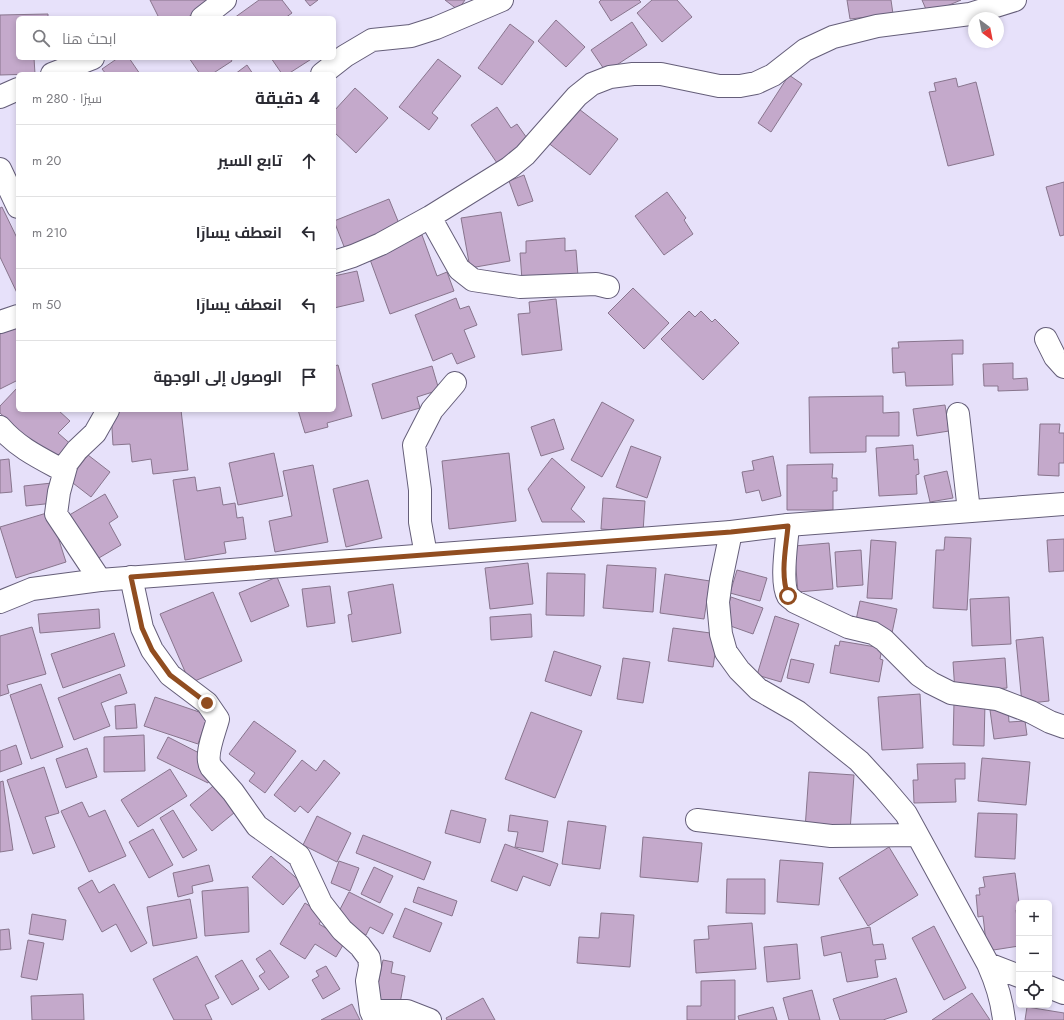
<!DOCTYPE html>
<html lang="ar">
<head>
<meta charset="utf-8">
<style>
  :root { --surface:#fff; --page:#f2f2f3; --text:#2b2b33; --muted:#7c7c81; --line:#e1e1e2 }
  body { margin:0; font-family:Jost,Cairo,sans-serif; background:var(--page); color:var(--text); direction:rtl }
  .controls { position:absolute; right:12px; bottom:12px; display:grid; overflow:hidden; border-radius:6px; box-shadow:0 2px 6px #0003 }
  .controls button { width:36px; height:36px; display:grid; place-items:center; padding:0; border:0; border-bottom:1px solid var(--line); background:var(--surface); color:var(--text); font:20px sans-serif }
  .compass { position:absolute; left:968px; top:12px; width:36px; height:36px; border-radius:50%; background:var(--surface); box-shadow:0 2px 6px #0003; rotate:148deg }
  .stop { position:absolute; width:12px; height:12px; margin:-9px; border:3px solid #914d20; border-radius:50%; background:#fff }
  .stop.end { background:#914d20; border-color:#fff; box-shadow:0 1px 4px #0008 }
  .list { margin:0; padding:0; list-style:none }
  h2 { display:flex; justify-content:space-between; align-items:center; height:52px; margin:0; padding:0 16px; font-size:17px }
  h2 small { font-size:13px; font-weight:400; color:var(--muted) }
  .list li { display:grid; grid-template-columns:26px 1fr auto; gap:12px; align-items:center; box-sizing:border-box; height:72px; padding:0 16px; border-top:1px solid var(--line) }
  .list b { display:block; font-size:15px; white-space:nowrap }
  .list em { font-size:13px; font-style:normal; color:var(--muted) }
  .icon { flex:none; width:22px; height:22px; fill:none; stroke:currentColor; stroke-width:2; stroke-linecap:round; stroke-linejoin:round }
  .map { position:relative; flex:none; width:1064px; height:1020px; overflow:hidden; direction:ltr }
  .search { position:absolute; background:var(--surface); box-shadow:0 2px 6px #0003; left:16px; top:16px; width:320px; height:44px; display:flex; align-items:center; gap:10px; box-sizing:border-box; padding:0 14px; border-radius:6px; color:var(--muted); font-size:15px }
  .panel { position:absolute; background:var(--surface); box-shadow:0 2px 6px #0003; left:16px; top:72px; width:320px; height:340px; border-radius:6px; direction:rtl }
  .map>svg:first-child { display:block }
  .building { fill:#c4a9cb; stroke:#88758d }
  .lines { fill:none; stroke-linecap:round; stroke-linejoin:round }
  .street-casing { stroke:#655e79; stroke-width:24 }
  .secondary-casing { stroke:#655e79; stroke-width:24 }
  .street { stroke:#fff; stroke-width:22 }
  .secondary { stroke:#fff; stroke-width:22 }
  .route { stroke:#914d20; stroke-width:5 }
</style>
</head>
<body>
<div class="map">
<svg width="1064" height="1020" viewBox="0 0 1064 1020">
  <rect width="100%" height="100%" fill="#e7e1fa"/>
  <path class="building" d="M150 0H210L213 4 186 18H159Z
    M259 0H282L292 13 285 18H234Z
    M305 0H318L310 6Z
    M445 0H465L458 10Z
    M601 0H639L641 2 611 21 599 2Z
    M652 0H677L692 17 662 42 637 13Z
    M847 0H891L893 14 850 19Z
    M922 0H961L928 14Z
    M48 14V18H18V58H34L35 74 0 75V15Z
    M556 20 585 47 566 67 538 41Z
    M632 22 647 45 606 72 591 50Z
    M510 24 534 42 502 85 478 68Z
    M118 58H129L140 74H106L102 69Z
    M189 58H230L232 61 212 74H200Z
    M271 58H313L288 74H282Z
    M438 59 461 76 432 113 438 118 429 130 399 107Z
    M247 65 253 74H235Z
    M789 75 802 84 771 132 758 123Z
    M956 78 958 87 976 82 994 155 948 166 929 92 936 91 934 83Z
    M355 88 388 118 356 153 334 132V111Z
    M575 106 618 139 590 175 547 142Z
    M497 107 511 128 517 124 529 141 497 163 471 125Z
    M524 175 533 201 518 206 509 181Z
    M1064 182V235L1060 236 1046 187Z
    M667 192 686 218 684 220 693 234 664 255 635 216Z
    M389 199 400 226 345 249 334 221Z
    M2 207 18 240V295L0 257V208Z
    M501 212 510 261 470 268 461 218Z
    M422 235 437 276 447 272 454 291 390 314 368 254Z
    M565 238V251L576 250 578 276 522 280 520 253H526V241Z
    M357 271 364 301 334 308V276Z
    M633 288 669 323 644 349 608 313Z
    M456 298 460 309 469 306 477 325 464 330 475 357 457 364 452 353 433 361 415 315Z
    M556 299 562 350 522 355 518 314 530 313 529 302Z
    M689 311 695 317 701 311 712 322 715 319 739 343 703 380 661 339Z
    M18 324V380L0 389V334Z
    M963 340V354H952L953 385 906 386 905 372 893 373 892 348H899L898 342Z
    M1013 363V379L1027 378 1028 390 998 391V386H984L983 364Z
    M338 365 352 416 327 423 328 427 305 433 298 410H334V366Z
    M432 366 439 390 417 397 420 408 382 419 372 384Z
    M18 387V410H58L70 421 58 433 74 447 57 465 0 413V406Z
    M883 396V413L899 412V436H866V452L810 453 809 397Z
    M602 402 634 420 602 477 571 460Z
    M945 405 949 431 917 436 913 409Z
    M122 410H181L188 470 153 474 151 459 132 462 130 444 113 445 111 412Z
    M554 419 564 449 541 456 531 427Z
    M1040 424H1060L1059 433H1064V463H1059V476L1038 475Z
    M913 445 914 460 918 459 919 474 916 475 917 494 879 496 876 448Z
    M631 446 661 457 647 498 616 487Z
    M274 453 283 496 238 505 229 463Z
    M509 453 516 521 449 529 442 461Z
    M88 455 110 472 91 497 69 480Z
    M773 456 781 496 762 501 759 490 746 493 742 472 754 470 752 461Z
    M552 458 585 487 571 509 585 522H542L528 489Z
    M9 459 12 492 0 493V460Z
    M833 464 832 478H837V491H833V510H787V465Z
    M313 465 328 542 275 552 269 521 292 516 283 471Z
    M947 471 953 498 930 502 924 476Z
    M195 477 197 491 220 487 223 505 235 503 237 518 243 517 246 539 224 542 226 553 185 560 173 480Z
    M368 480 382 538 346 547 333 489Z
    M52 483 54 503 26 506 24 486Z
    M105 494 118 517 109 523 121 545 92 562 66 517Z
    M603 498 645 501 643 532 601 529Z
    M50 512 66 562 16 578 0 527Z
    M945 537 971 538 967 610 933 608 936 550H944Z
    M1064 539V571L1049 572 1047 540Z
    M871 540 896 542 892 599 867 598Z
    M829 543 833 589 798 592 794 546Z
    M861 550 863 585 837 587 835 552Z
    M528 563 533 604 490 609 485 568Z
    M607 565 656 568 653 612 603 608Z
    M737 570 767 578 760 601 730 593Z
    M547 573 585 574 584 616 546 615Z
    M665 574 710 581 704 619 660 613Z
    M277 577 289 606 251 622 239 593Z
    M393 584 401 633 352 642 348 615 352 614 348 592Z
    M330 586 335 623 307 627 302 589Z
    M213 592 242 661 190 683 160 614Z
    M731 597 763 608 753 634 722 623Z
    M1009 597 1011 644 972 646 970 599Z
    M860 601 897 609 892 633 855 625Z
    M99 609 100 628 40 633 38 614Z
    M531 614 532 637 491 640 490 617Z
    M775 616 799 624 781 682 757 675Z
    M32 627 46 674 7 685 9 693 0 696V636Z
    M673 628 718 634 713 667 668 661Z
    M114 633 125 666 63 688 51 654Z
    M1043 637 1049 701 1022 704 1016 640Z
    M840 641 882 648 880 659 883 660 879 682 830 673 835 645 839 646Z
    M554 651 601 666 591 696 545 681Z
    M623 658 650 662 643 703 617 699Z
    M1005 658 1007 688 955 692 953 662Z
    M791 659 814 664 809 683 787 678Z
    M120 674 127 693 101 703 110 726 74 740 58 698Z
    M41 684 63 747 31 759 10 695Z
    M920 694 923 748 882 750 878 697Z
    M155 697 208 715 198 744 144 726Z
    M954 702 985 703 984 746 953 745Z
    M135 704 137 728 116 729 115 706Z
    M1008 708 1009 722 1025 721 1027 735 994 739 990 710Z
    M531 712 582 731 555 798 505 779Z
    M254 721 296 751 265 793 249 781 255 773 229 754Z
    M144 735 145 771 104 772V737Z
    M168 737 205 756 199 768 212 774 208 783 157 758Z
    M16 745 22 764 0 772V751Z
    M87 748 97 777 66 788 56 759Z
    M982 758 1030 762 1026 805 978 801Z
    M302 760 316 771 324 760 340 773 308 813 300 806 295 812 274 795Z
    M965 763V779H955L956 802 914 803 913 780H918L917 764Z
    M44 767 59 813 45 817 55 847 33 854 7 780Z
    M170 769 187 796 138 827 121 800Z
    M809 772 854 775 850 831 805 829Z
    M3 781 13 850 0 852V782Z
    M218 782 240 808 212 831 190 805Z
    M82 802 89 817 105 810 126 856 89 872 61 811Z
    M173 810 197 850 183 858 160 818Z
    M451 810 486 819 480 843 445 833Z
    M978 813 1017 814 1015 859 975 857Z
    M510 815 548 821 543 852 515 847 518 832 508 831Z
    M317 816 351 833 337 862 303 845Z
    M568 821 606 826 600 869 562 864Z
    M153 829 173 865 149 878 129 842Z
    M363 835 431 862 424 880 356 853Z
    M643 837 702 843 698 882 640 877Z
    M505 844 558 864 550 886 523 876 517 891 491 881Z
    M889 847 918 895 868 926 839 878Z
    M271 856 302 883 283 905 252 877Z
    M780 860 823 863 819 905 777 902Z
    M339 861 359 868 350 891 331 883Z
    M209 865 213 881 192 886 193 893 178 897 173 873Z
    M374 867 393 876 380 903 361 894Z
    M1015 873 1019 903V910H1016L1019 933V946L987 951 983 916 978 917 976 895H980L979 888 985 887 983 877Z
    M727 879H765V914L726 913Z
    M92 880 99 893 114 884 147 943 131 952 116 924 102 932 78 888Z
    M248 887 249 932 205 936 202 891Z
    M418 887 457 901 452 916 413 902Z
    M349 892 393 914 383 934 370 927 366 935 335 919Z
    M190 899 197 938 153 946 147 907Z
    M305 903 324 915 319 924 346 940 336 957 315 944 305 959 280 944Z
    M405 908 442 923 430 952 393 937Z
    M601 913 634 915 630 967 577 963 579 937 599 938Z
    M32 914 66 920 63 940 29 934Z
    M752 923 756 969 696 973 694 940 709 939 708 926Z
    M934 926 966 988 944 1000 912 938Z
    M870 927 873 945 883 944 886 959 875 960 878 977 847 982 841 952 824 956 821 937Z
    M9 929 11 949 0 950V930Z
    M28 940 44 943 37 980 21 977Z
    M797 944 800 979 767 982 764 947Z
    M270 950 289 977 269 990 259 976 265 972 256 959Z
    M197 956 219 998 205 1005 212 1020H174L153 979Z
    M242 960 259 989 232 1005 215 976Z
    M383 960 393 962 391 973 405 976 399 1009 374 1005Z
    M326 966 340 989 323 999 312 980 319 976 316 971Z
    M896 978 907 1012 883 1020H840L833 999Z
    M735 980V1020H687V1006H701V981Z
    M812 990 820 1020H789L783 998Z
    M972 993 990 1020H932Z
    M83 994 84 1020H32L31 996Z
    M483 998 495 1020H447L446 1018Z
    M352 1004 360 1020H321Z
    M773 1007 777 1020H739L738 1016Z
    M1027 1007 1064 1013V1020H1025Z"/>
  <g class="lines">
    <g class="street-casing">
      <path id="street" d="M202 18 225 0
        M52 74 93 58
        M322 74 345 56 372 40 411 36 436 28 502 0
        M0 97 18 89
        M0 169 18 207
        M430 217 459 269 473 280 520 287 596 284 608 287
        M334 262 353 256 381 244 430 217 509 168 525 155 577 96 592 84 610 77 633 74H661L719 86H740L756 83 773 75 805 50 833 37 877 26 970 14 1015 0
        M0 322 18 316
        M1046 339 1055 357 1064 367
        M958 414 969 511
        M0 427C18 448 40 458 64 471
        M788 525C787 542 780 582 788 596 790 598 793 600 795 602L848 627 873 633 884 640 919 675 931 683 951 693 997 699 1031 712 1050 722 1064 727
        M731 532 721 580 718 602 721 634 726 652 739 670 758 689 798 712 859 761 883 787 906 814 988 964C996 982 1002 1000 1004 1020
        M426 555 420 522V490L414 445 432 410 455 383
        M131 577 142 628 152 650 170 675 207 703 218 719C215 731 204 756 211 767L233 792 257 826 299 856 321 903 342 930 360 946 369 958 370 966 367 981 371 1011 375 1020
        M100 580 56 514 59 492 67 463 77 450 95 433 108 410
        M697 820 831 836 917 835
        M988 964 1019 976
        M1049 987 1064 993
        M371 1011H407L430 1020"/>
    </g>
    <g class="secondary-casing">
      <path id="secondary" d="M0 602 32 589 100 580 731 532 788 525 1064 504"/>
    </g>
    <use href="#street" class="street"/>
    <use href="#secondary" class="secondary"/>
  </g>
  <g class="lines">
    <path class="route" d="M207 703 170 675 152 650 142 628 131 577 731 532 788 526C786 548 780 574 788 596"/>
  </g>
</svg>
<div class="controls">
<button>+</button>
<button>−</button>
<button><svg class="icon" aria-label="locate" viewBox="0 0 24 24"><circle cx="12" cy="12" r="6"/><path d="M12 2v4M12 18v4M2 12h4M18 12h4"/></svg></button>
</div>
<svg class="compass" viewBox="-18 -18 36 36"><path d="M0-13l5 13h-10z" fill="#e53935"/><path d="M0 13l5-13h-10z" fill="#7c7c81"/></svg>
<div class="stop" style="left:788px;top:596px"></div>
<div class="stop end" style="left:207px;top:703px"></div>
<div class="search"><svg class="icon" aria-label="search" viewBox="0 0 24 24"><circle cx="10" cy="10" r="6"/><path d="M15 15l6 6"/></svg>ابحث هنا</div>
<section class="panel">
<h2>4 دقيقة<small>سيرًا · 280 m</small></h2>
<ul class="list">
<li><svg class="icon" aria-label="ahead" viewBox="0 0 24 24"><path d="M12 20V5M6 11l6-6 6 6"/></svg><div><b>تابع السير</b></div><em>20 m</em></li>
<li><svg class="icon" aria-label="left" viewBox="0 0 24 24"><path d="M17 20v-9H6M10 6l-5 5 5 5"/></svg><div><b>انعطف يسارًا</b></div><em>210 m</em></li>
<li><svg class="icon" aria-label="left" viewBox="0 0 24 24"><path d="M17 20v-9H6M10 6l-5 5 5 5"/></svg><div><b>انعطف يسارًا</b></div><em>50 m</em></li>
<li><svg class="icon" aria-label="arrive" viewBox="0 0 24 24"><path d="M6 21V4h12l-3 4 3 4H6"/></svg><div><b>الوصول إلى الوجهة</b></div></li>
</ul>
</section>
</div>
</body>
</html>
